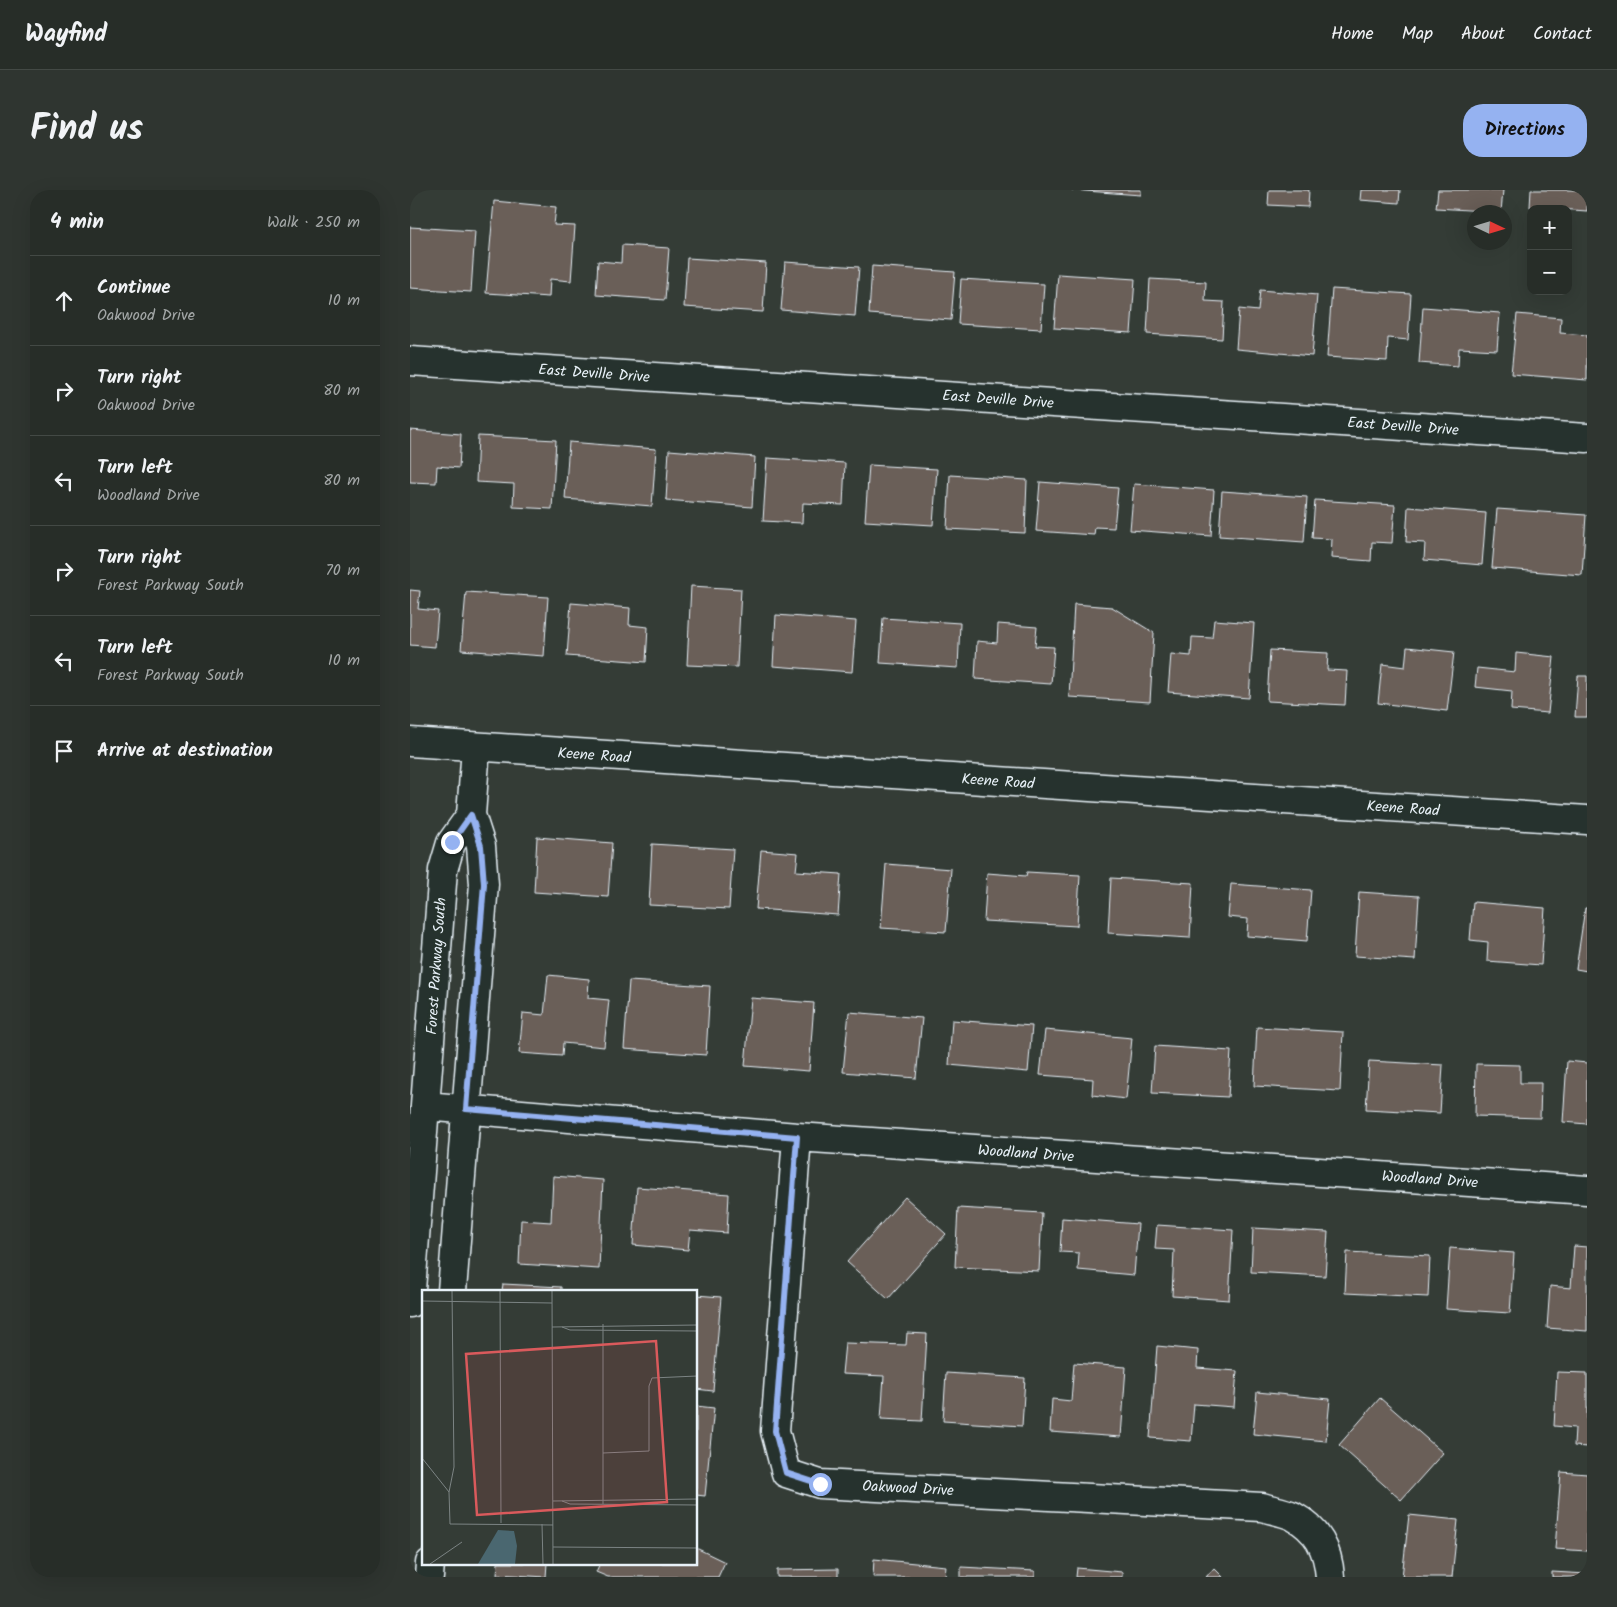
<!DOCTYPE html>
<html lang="en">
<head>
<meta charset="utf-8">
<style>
  :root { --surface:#272d28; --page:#2f3530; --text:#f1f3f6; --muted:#a4a8a8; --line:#434945; --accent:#95b2f1 }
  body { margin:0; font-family:Kalam,sans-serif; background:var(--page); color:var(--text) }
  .controls { position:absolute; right:15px; top:15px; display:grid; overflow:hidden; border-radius:10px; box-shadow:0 5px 20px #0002 }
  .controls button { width:45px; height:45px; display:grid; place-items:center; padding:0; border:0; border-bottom:1px solid var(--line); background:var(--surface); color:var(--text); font:25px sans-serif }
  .compass { position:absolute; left:1057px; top:15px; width:45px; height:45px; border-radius:50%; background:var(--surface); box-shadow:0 5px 20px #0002; rotate:94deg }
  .stop { position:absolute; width:15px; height:15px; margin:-11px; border:4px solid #95b2f1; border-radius:50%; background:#fff }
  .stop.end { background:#95b2f1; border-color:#fff; box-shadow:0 1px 5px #0008 }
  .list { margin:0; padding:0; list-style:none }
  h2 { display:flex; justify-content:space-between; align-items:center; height:65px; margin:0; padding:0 20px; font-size:21px }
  h2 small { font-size:16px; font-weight:400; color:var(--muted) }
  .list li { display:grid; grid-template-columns:32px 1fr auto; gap:15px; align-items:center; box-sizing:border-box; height:90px; padding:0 20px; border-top:1px solid var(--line) }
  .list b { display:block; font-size:19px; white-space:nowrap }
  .list p { margin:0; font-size:16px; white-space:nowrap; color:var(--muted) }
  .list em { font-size:16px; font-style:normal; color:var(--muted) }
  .icon { flex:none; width:28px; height:28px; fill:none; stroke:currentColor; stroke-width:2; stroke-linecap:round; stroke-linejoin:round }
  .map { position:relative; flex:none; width:1177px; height:1387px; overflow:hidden; border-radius:20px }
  header { display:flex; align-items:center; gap:30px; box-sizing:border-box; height:70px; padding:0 25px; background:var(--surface); border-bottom:1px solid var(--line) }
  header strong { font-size:24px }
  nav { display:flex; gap:28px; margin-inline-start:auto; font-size:18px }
  .intro { display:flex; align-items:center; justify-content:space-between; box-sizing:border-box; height:120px; padding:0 30px }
  h1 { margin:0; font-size:35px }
  .button { padding:12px 22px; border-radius:20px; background:var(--accent); color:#111; font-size:18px; font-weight:700 }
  main { display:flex; gap:30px; padding:0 30px }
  aside { flex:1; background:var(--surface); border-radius:20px; box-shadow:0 5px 20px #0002 }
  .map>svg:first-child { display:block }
  .building { fill:#6a5e59; stroke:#e8f1f8 }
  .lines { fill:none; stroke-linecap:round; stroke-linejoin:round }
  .minor-casing { stroke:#e8f1f8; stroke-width:31 }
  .secondary-casing { stroke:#e8f1f8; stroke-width:31 }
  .minor { stroke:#26332d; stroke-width:28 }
  .secondary { stroke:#26332d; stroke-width:28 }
  .route { stroke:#95b2f1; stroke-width:6 }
  .labels { text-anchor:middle; stroke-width:4.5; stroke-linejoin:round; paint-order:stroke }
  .street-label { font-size:15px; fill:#e8f1f8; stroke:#26332d }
  .inset-road { fill:none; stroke:#7c8484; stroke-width:1 }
  .view { fill:#da5a5c; fill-opacity:0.15; stroke:#da5a5c; stroke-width:2.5 }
  .inset-edge { fill:none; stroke:#e8f1f8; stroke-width:2.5 }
</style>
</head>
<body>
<header>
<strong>Wayfind</strong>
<nav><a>Home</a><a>Map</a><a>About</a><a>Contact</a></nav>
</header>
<div class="intro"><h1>Find us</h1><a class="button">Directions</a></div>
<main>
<aside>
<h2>4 min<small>Walk · 250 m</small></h2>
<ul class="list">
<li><svg class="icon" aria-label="ahead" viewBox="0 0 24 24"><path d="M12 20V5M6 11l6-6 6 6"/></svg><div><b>Continue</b><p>Oakwood Drive</p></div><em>10 m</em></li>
<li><svg class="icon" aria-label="right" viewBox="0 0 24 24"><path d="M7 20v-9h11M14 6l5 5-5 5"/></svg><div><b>Turn right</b><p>Oakwood Drive</p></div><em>80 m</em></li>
<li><svg class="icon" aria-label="left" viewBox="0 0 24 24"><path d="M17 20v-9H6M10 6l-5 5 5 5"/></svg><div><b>Turn left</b><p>Woodland Drive</p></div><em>80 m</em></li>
<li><svg class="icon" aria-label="right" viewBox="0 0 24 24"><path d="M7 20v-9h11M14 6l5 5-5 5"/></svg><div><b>Turn right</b><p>Forest Parkway South</p></div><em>70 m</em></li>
<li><svg class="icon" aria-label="left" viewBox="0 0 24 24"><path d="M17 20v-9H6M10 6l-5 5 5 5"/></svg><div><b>Turn left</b><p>Forest Parkway South</p></div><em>10 m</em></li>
<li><svg class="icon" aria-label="arrive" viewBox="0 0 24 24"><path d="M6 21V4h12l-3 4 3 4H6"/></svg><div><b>Arrive at destination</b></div></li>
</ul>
</aside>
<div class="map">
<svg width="1177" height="1387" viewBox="0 0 1177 1387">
  <rect width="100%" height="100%" fill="#343c36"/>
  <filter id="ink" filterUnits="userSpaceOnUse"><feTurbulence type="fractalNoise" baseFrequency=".02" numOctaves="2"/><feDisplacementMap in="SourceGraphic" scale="10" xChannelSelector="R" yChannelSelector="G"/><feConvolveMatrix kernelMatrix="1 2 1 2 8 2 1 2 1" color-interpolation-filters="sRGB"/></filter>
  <g filter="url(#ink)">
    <path class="building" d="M662 0H731V5Z
      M859 0H899L898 17 858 15Z
      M951 0H990L989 13 950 10Z
      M1028 0H1093L1091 22 1026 18Z
      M1121 0H1177V21L1120 17Z
      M84 11 146 17 144 35 165 36 161 91 140 89 139 107 76 103Z
      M0 37 65 41 61 102 0 98Z
      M212 55 259 58 255 110 186 105 188 71 211 73Z
      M277 68 356 73 353 122 274 117Z
      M375 72 449 77 445 126 371 120Z
      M462 76 545 82 541 130 459 124Z
      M648 84 725 89 721 143 644 138Z
      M551 89 634 94 631 139 548 134Z
      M740 89 796 92 795 111 814 112 812 149 737 144Z
      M922 99 1001 104 998 150 978 148 977 171 917 167Z
      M850 100 907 105 902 166 826 159 829 119 848 121Z
      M1013 117 1090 123 1087 160 1049 158 1048 176 1009 173Z
      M1107 124 1151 128 1150 143 1177 145V190L1101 184Z
      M0 240 51 244 49 278 27 276 26 293 0 292Z
      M68 246 146 250 142 319 103 317 104 294 66 292Z
      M159 252 246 259 242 316 155 309Z
      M259 260 345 267 342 317 256 310Z
      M357 268 435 273 433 315 393 313 392 333 353 331Z
      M459 275 527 279 523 335 455 331Z
      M540 285 617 290 615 343 537 339Z
      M630 292 708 298 704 338 685 337 684 345 626 341Z
      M724 294 804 300 801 346 720 340Z
      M812 301 897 307 894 352 809 346Z
      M905 310 985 315 982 353 962 352 961 371 921 368 922 349 902 348Z
      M998 317 1076 323 1072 375 1014 370 1015 353 996 352Z
      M1087 319 1176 325 1172 385 1082 378Z
      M281 396 331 399 327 477 277 475Z
      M0 400 10 401 8 419 28 421 25 457 0 455Z
      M56 402 138 407 134 466 51 460Z
      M161 413 220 418 219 435 238 437 236 472 157 466Z
      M664 414 702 417 744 443 740 512 659 507Z
      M366 425 446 431 442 482 363 476Z
      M473 428 550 433 548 478 470 473Z
      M804 430 844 433 839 508 758 502 761 464 781 466 782 447 802 448Z
      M588 434 627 437 625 456 644 457 641 494 565 489 567 451 587 453Z
      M997 457 1044 462 1037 521 968 513 972 474 995 477Z
      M860 460 918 463 917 480 937 481 935 515 857 511Z
      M1106 463 1144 467 1138 523 1101 520 1102 501 1065 497 1067 478 1105 482Z
      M1168 486H1177V527H1165Z
      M127 647 202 653 198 707 124 702Z
      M242 654 323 659 319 719 239 715Z
      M351 660 388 663 386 681 431 684 428 725 346 719Z
      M476 674 541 679 536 742 471 738Z
      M617 682 670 685 667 736 574 731 577 683 616 686Z
      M701 688 783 693 780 748 698 743Z
      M821 694 901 700 897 751 837 746 838 729 818 727Z
      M949 702 1009 706 1005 770 945 766Z
      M1063 712 1135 718 1131 775 1077 771 1078 752 1060 750Z
      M1175 718H1177V781L1166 779Z
      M138 785 179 789 178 808 199 810 194 857 153 853 152 866 109 863 113 823 134 825Z
      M219 791 300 796 296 865 214 859Z
      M341 808 404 813 399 881 335 876Z
      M439 822 512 828 506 888 433 882Z
      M542 830 622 836 618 882 539 875Z
      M847 837 933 842 930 901 844 896Z
      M635 840 722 848 716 909 682 905 683 889 630 885Z
      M745 856 821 861 818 907 742 903Z
      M959 871 1033 875 1030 923 956 919Z
      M1157 871 1177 873V934L1153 932Z
      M1066 874 1110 875V893H1131L1130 928 1065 926Z
      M143 986 193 990 189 1079 109 1074 111 1030 141 1032Z
      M227 997 319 1004 317 1043 280 1040 278 1060 223 1055Z
      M495 1007 536 1044 478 1109 437 1072Z
      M548 1018 632 1023 629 1081 545 1077Z
      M652 1028 728 1034 724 1085 668 1080 669 1063 650 1062Z
      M747 1035 823 1040 819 1110 762 1106 764 1060 745 1059Z
      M843 1038 918 1042 915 1086 841 1082Z
      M1164 1056 1177 1057V1141L1137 1138 1140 1096 1161 1098Z
      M1040 1058 1104 1063 1100 1123 1036 1119Z
      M937 1062 1020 1066 1018 1107 935 1103Z
      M93 1094 151 1097V1101H92Z
      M286 1105 311 1107 303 1201 286 1199Z
      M497 1143 517 1144 512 1231 471 1229 474 1186 432 1184 435 1153 496 1155Z
      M747 1156 788 1160 787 1178 827 1181 824 1217 784 1214 781 1251 740 1248Z
      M664 1173 716 1177 711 1247 640 1242 642 1209 661 1211Z
      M1147 1182 1177 1183V1257L1164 1256 1165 1238 1144 1236Z
      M536 1183 615 1188 612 1236 533 1231Z
      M847 1202 920 1209 916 1251 843 1244Z
      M970 1208 1033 1263 991 1310 929 1255Z
      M286 1216 304 1218 295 1306 286 1305Z
      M1151 1282 1177 1284V1361L1145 1359Z
      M999 1325 1048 1330 1042 1387H992Z
      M286 1358 315 1372 308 1387H198L186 1382 190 1373H286Z
      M464 1369 536 1376 535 1387H463Z
      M88 1373H137L136 1387 87 1384Z
      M551 1377 625 1381V1387H551Z
      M667 1378 712 1382V1387H666Z
      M804 1378 813 1387H796Z
      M428 1379V1387H367V1380Z
      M1142 1382 1177 1384V1387H1142Z"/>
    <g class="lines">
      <g class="minor-casing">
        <path id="minor" d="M0 171 1177 248
          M15 916 387 947 1177 1000
          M387 947 365 1241 376 1283 410 1294 852 1317C862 1320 874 1322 883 1326 908 1340 918 1359 920 1387
          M42 1101 74 694 71 656 61 625 66 557
          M0 1113 33 680 41 653 61 625
          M19 1387 20 1373"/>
      </g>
      <g class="secondary-casing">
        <path id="secondary" d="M0 552 1177 630"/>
      </g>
      <use href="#minor" class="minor"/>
      <use href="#secondary" class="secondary"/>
    </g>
  </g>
  <g class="lines" filter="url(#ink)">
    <path class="route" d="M42 652 61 625 71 656 74 694 56 919 387 947 365 1241 376 1283 410 1294"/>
  </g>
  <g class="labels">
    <g class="street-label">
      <text transform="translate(184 183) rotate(4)" y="5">East Deville Drive</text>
      <text transform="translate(588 209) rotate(4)" y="5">East Deville Drive</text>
      <text transform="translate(993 236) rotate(4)" y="5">East Deville Drive</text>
      <text transform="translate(184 565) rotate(4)" y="5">Keene Road</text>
      <text transform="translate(588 591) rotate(4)" y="5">Keene Road</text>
      <text transform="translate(993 618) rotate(4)" y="5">Keene Road</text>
      <text transform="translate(26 776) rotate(-86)" y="5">Forest Parkway South</text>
      <text transform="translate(616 963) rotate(4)" y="5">Woodland Drive</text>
      <text transform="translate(1020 989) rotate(4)" y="5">Woodland Drive</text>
      <text transform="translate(498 1298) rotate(3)" y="5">Oakwood Drive</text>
    </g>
  </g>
  <g transform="translate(12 1100)">
    <rect width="275" height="275" fill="#343c36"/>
    <path d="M76 240 92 241 95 256 93 274H56Z" fill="#4a6770"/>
    <path class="inset-road" d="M78 1 79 233M130 1 131 274M0 11 130 13M130 37 275 35M140 37 148 40 275 41M181 163 227 161V96L230 88 275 86M0 168 27 202 28 234 131 235M27 202 32 177 30 1M131 211 275 209M140 211 148 214 275 215M181 214V34M120 234 121 274M131 257 275 258M8 274 40 252"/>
    <path class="view" d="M234 51 245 212 55 225 44 64Z"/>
    <rect width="275" height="275" class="inset-edge"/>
  </g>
</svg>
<div class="controls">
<button>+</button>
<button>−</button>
</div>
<svg class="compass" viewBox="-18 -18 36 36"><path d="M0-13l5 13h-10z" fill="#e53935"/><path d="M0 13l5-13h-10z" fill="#a4a8a8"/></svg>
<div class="stop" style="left:410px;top:1294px"></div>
<div class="stop end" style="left:42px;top:652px"></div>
</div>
</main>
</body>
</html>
